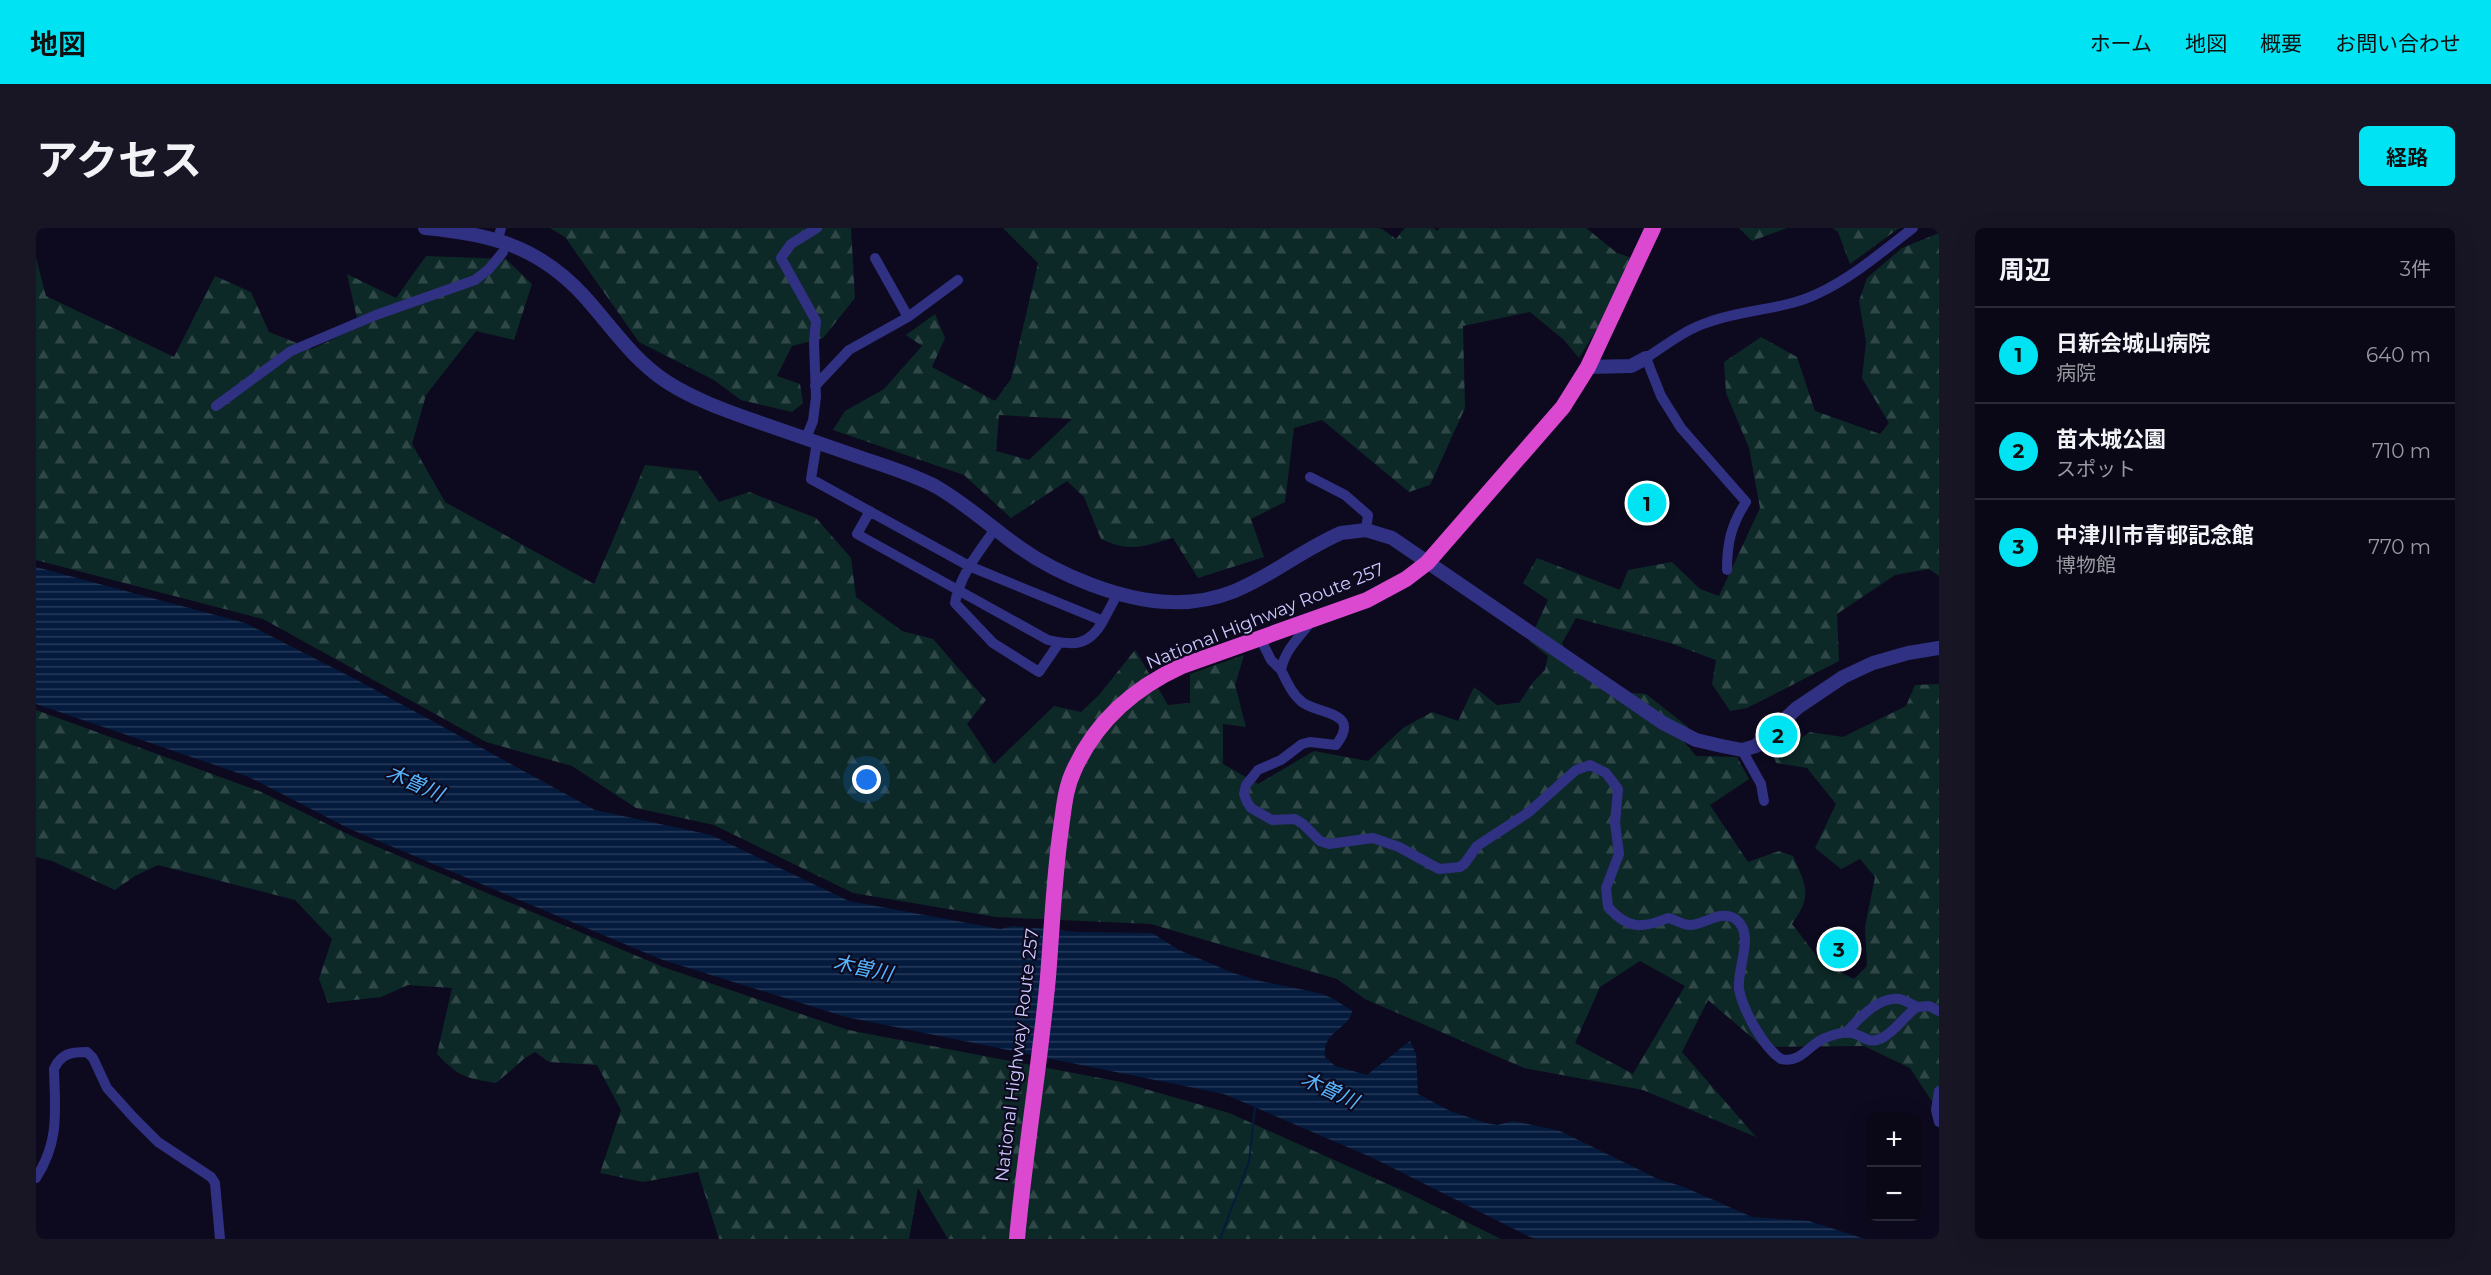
<!DOCTYPE html>
<html lang="ja">
<head>
<meta charset="utf-8">
<style>
  :root { --surface:#0a0817; --page:#181624; --text:#f1f3f6; --muted:#999aa1; --line:#2a2936; --accent:#00e3f3 }
  body { margin:0; font-family:Montserrat,"Noto Sans JP",sans-serif; background:var(--page); color:var(--text) }
  .controls { position:absolute; right:18px; bottom:18px; display:grid; overflow:hidden; border-radius:9px; box-shadow:0 6px 24px #0002 }
  .controls button { width:54px; height:54px; display:grid; place-items:center; padding:0; border:0; border-bottom:2px solid var(--line); background:var(--surface); color:var(--text); font:30px sans-serif }
  .you { position:absolute; left:831px; top:552px; width:21px; height:21px; margin:-15px; border:4px solid #fff; border-radius:50%; background:#1a73e8; box-shadow:0 0 0 9px #1a73e833 }
  .badge { display:grid; place-items:center; width:39px; height:39px; border-radius:50%; background:var(--accent); color:#111; font-size:20px; font-weight:700 }
  .pin { position:absolute; translate:-50% -50%; border:3px solid #fff; box-shadow:0 2px 6px #0006 }
  .list { margin:0; padding:0; list-style:none }
  h2 { display:flex; justify-content:space-between; align-items:center; height:78px; margin:0; padding:0 24px; font-size:26px }
  h2 small { font-size:20px; font-weight:400; color:var(--muted) }
  .list li { display:grid; grid-template-columns:39px 1fr auto; gap:18px; align-items:center; box-sizing:border-box; height:96px; padding:0 24px; border-top:2px solid var(--line) }
  .list b { display:block; font-size:22px; white-space:nowrap }
  .list p { margin:0; font-size:20px; white-space:nowrap; color:var(--muted) }
  .list em { font-size:20px; font-style:normal; color:var(--muted) }
  .map { position:relative; flex:none; width:1903px; height:1011px; overflow:hidden; border-radius:9px }
  header { display:flex; align-items:center; gap:36px; box-sizing:border-box; height:84px; padding:0 30px; background:var(--accent); color:#111 }
  header strong { font-size:28px }
  nav { display:flex; gap:33px; margin-inline-start:auto; font-size:21px }
  .intro { display:flex; align-items:center; justify-content:space-between; box-sizing:border-box; height:144px; padding:0 36px }
  h1 { margin:0; font-size:42px }
  .button { padding:15px 27px; border-radius:9px; background:var(--accent); color:#111; font-size:21px; font-weight:700 }
  main { display:flex; gap:36px; padding:0 36px }
  aside { flex:1; background:var(--surface); border-radius:9px; box-shadow:0 6px 24px #0002 }
  .map>svg:first-child { display:block }
  .forest { fill:url(#forest-firs); fill-rule:evenodd }
  .water { fill:url(#water-rules) }
  .lines { fill:none; stroke-linecap:round; stroke-linejoin:round }
  .stream { stroke:#041b3e; stroke-width:2 }
  .minor { stroke:#313183; stroke-width:10 }
  .tertiary { stroke:#313183; stroke-width:14 }
  .trunk { stroke:#db49d1; stroke-width:16 }
  .labels { text-anchor:middle; stroke-width:4.5; stroke-linejoin:round; paint-order:stroke }
  .street-label { font-size:18px; fill:#cdc8ff; stroke:#0d0a1f }
  .water-label { font-size:20px; font-style:italic; fill:#56b6ff; stroke:#0d0a1f }
</style>
</head>
<body>
<header>
<strong>地図</strong>
<nav><a>ホーム</a><a>地図</a><a>概要</a><a>お問い合わせ</a></nav>
</header>
<div class="intro"><h1>アクセス</h1><a class="button">経路</a></div>
<main>
<div class="map">
<svg width="1903" height="1011" viewBox="0 0 1903 1011">
  <defs>
    <pattern id="forest-firs" width="22" height="20" patternUnits="userSpaceOnUse" patternTransform="scale(1.5)"><rect width="22" height="20" fill="#0d2927"/><path d="M5 1l3.5 6h-7zM16 11l3.5 6h-7z" fill="#2f4747"/></pattern>
    <pattern id="water-rules" width="6" height="5" patternUnits="userSpaceOnUse" patternTransform="scale(1.5)"><rect width="6" height="5" fill="#041b3e"/><path d="M0 2.5h6" fill="none" stroke="#273b5b"/></pattern>
  </defs>
  <rect width="100%" height="100%" fill="#0d0a1f"/>
  <path class="forest" d="M514 0H815L819 70 787 110 756 118 741 148 764 156 767 175 756 184 705 172 678 152 603 114 529 9Z
    M967 0H1341L1346 1 1360 11 1369 0H1397L1402 3 1403 0H1550L1581 25 1596 30 1571 85 1543 130 1528 112 1494 84 1427 98 1429 180 1394 257 1373 264 1286 192 1258 200 1249 274 1215 291 1228 329 1162 350 1137 310C1106 318 1096 325 1065 311L1048 269 1031 253 975 290 928 247 797 202 809 183 848 161 886 118 870 107 899 86 909 110 896 139 959 173 975 151 1002 35ZM963 187 1035 191H1036L993 232 960 223Z
    M1703 0H1751L1716 13Z
    M1796 0H1863L1814 36 1802 4Z
    M1903 5V348L1893 341 1859 347 1801 386 1803 433 1711 480 1694 483 1676 456 1680 432 1634 415 1540 390 1526 415 1537 440 1571 463 1610 466 1652 499 1649 515 1660 528 1701 529 1713 551 1674 577 1712 634 1743 623 1757 628C1770 658 1777 667 1756 696L1786 735 1818 751 1831 738 1829 699 1839 649 1824 631 1805 641 1779 620 1800 576 1771 540 1740 535 1738 529 1774 504 1807 509 1870 478 1879 457 1903 456V884L1874 840 1828 818 1727 819 1672 772 1646 824 1720 909 1607 862 1488 840 1329 771 1301 751 1115 696 960 689 817 665 678 597 600 580 536 538 450 514 227 391 0 332V30L10 68 138 129 179 48 215 64 233 104 276 121 323 99 311 46 360 70 390 28 470 31 496 56 478 112 440 103 390 167 376 216 409 274 558 356 609 237 661 243 683 274 713 264 780 290 815 330 820 369 866 403 897 411 950 472 931 496 958 536 1018 478 1045 484 1063 467 1099 422 1132 477 1154 475V446L1208 427 1199 457 1210 499 1187 496V536L1222 556 1278 523 1332 533 1367 500 1396 484 1422 493 1438 459 1461 477 1483 475 1498 453 1509 442 1512 428 1493 413 1512 372 1487 355 1501 330 1584 362 1592 342 1636 334 1664 361 1683 368 1724 280 1713 220 1690 165 1688 134 1725 109 1761 129 1779 183 1844 206 1853 195 1826 150 1830 114 1823 73 1831 50 1866 20ZM1604 733 1649 758 1597 846 1539 815 1564 759Z
    M0 482 223 563 320 610 627 739 812 802 1085 854 1193 885 1374 966 1465 1011H912L882 960 873 1011H683L662 944 607 954 564 945 585 882 561 837 513 834 499 824 489 830 460 855C429 850 423 849 401 826L416 760 372 757 345 769 292 775 283 751 296 711 259 672 122 637 99 648 79 662 16 633 0 629Z"/>
  <path class="water" d="M0 339 209 395 321 452 559 582 675 607 813 673 964 701 977 698 1043 704 1116 705 1143 722 1197 745 1224 753 1283 765 1296 770 1316 783C1313 802 1286 802 1289 829L1299 838 1331 847 1374 813 1380 826 1382 866 1414 883 1450 895 1461 897 1477 893 1524 903 1622 951 1648 959 1716 989 1773 993 1829 1011H1501L1494 1009 1337 930 1188 866 810 789 627 732 314 601 211 548 0 476Z"/>
  <g class="lines">
    <path class="stream" d="M1184 1011 1213 934 1219 879"/>
    <path class="minor" d="M462 11 465 0
      M839 30 872 89
      M779 158 813 122 872 89 922 52
      M180 178 255 123 340 87 439 52 452 42 467 24
      M770 210 777 193 780 169 778 115 780 93 745 30 755 16 781 0
      M781 214 775 251 933 338 1067 393 1082 365
      M1274 249 1309 267 1332 287 1330 302
      M834 283 821 306 1012 412C1038 418 1053 418 1067 393
      M959 301C943 324 924 346 919 375L957 415 1003 444 1023 415
      M1691 342C1691 315 1695 297 1710 274L1645 200 1625 168 1610 130C1630 117 1650 101 1673 94 1708 81 1749 82 1783 65 1817 49 1847 23 1877 0
      M1276 392C1264 409 1249 421 1245 442 1251 454 1256 466 1266 474 1283 487 1326 483 1300 517L1274 514 1266 516 1245 532 1222 542 1210 557 1208 566 1211 574 1215 580 1236 592 1259 591 1267 596 1284 613 1293 616 1337 610 1363 619 1403 641 1424 639 1429 635 1441 618 1493 584 1540 542 1554 537 1570 545 1582 561 1579 595 1583 626 1570 660 1572 679C1591 701 1606 701 1632 690 1639 691 1646 697 1654 697 1668 697 1684 682 1698 690 1721 704 1700 742 1703 761 1707 782 1727 819 1745 831 1765 836 1773 816 1789 810 1796 807 1809 803 1816 805 1829 808 1832 817 1846 810 1860 803 1868 788 1881 779L1893 778 1903 783
      M1224 410 1235 432 1245 442
      M1706 522 1725 556 1728 573
      M1810 805C1821 792 1843 768 1863 771 1869 772 1875 776 1881 779
      M1903 863 1900 882 1903 894
      M0 950C24 913 19 882 18 841 25 825 36 824 51 824L57 830 71 860 98 890 122 914 175 949 179 955 184 1011"/>
    <path class="tertiary" d="M389 0C455 6 502 18 548 68 575 98 597 132 631 154 659 172 691 183 722 194 756 206 791 218 826 230 850 238 876 246 899 258 929 275 955 299 983 319 1022 347 1086 373 1134 374 1208 377 1243 332 1305 305L1330 302 1356 310 1627 495 1660 512 1686 518 1706 522 1720 518 1761 480 1807 449 1837 435 1872 425 1903 420
      M1552 139 1595 138 1610 130"/>
    <path class="trunk" d="M981 1011C989 923 1004 837 1012 749 1016 699 1018 649 1025 600 1028 580 1029 561 1038 542 1060 493 1098 460 1146 438L1331 372 1370 351 1391 335 1527 179 1552 139 1617 0"/>
  </g>
  <g class="labels">
    <g class="street-label">
      <text transform="translate(1229 388) rotate(-22)" y="6">National Highway Route 257</text>
      <text transform="translate(981 827) rotate(-83)" y="6">National Highway Route 257</text>
    </g>
    <g class="water-label">
      <text transform="translate(379 555) rotate(24)" y="7">木曽川</text>
      <text transform="translate(827 740) rotate(12)" y="7">木曽川</text>
      <text transform="translate(1294 862) rotate(25)" y="7">木曽川</text>
    </g>
  </g>
</svg>
<div class="controls">
<button>+</button>
<button>−</button>
</div>
<div class="you"></div>
<div class="pin badge" style="left:1611px;top:275px">1</div>
<div class="pin badge" style="left:1742px;top:507px">2</div>
<div class="pin badge" style="left:1803px;top:721px">3</div>
</div>
<aside>
<h2>周辺<small>3件</small></h2>
<ul class="list">
<li><span class="badge">1</span><div><b>日新会城山病院</b><p>病院</p></div><em>640 m</em></li>
<li><span class="badge">2</span><div><b>苗木城公園</b><p>スポット</p></div><em>710 m</em></li>
<li><span class="badge">3</span><div><b>中津川市青邨記念館</b><p>博物館</p></div><em>770 m</em></li>
</ul>
</aside>
</main>
</body>
</html>
